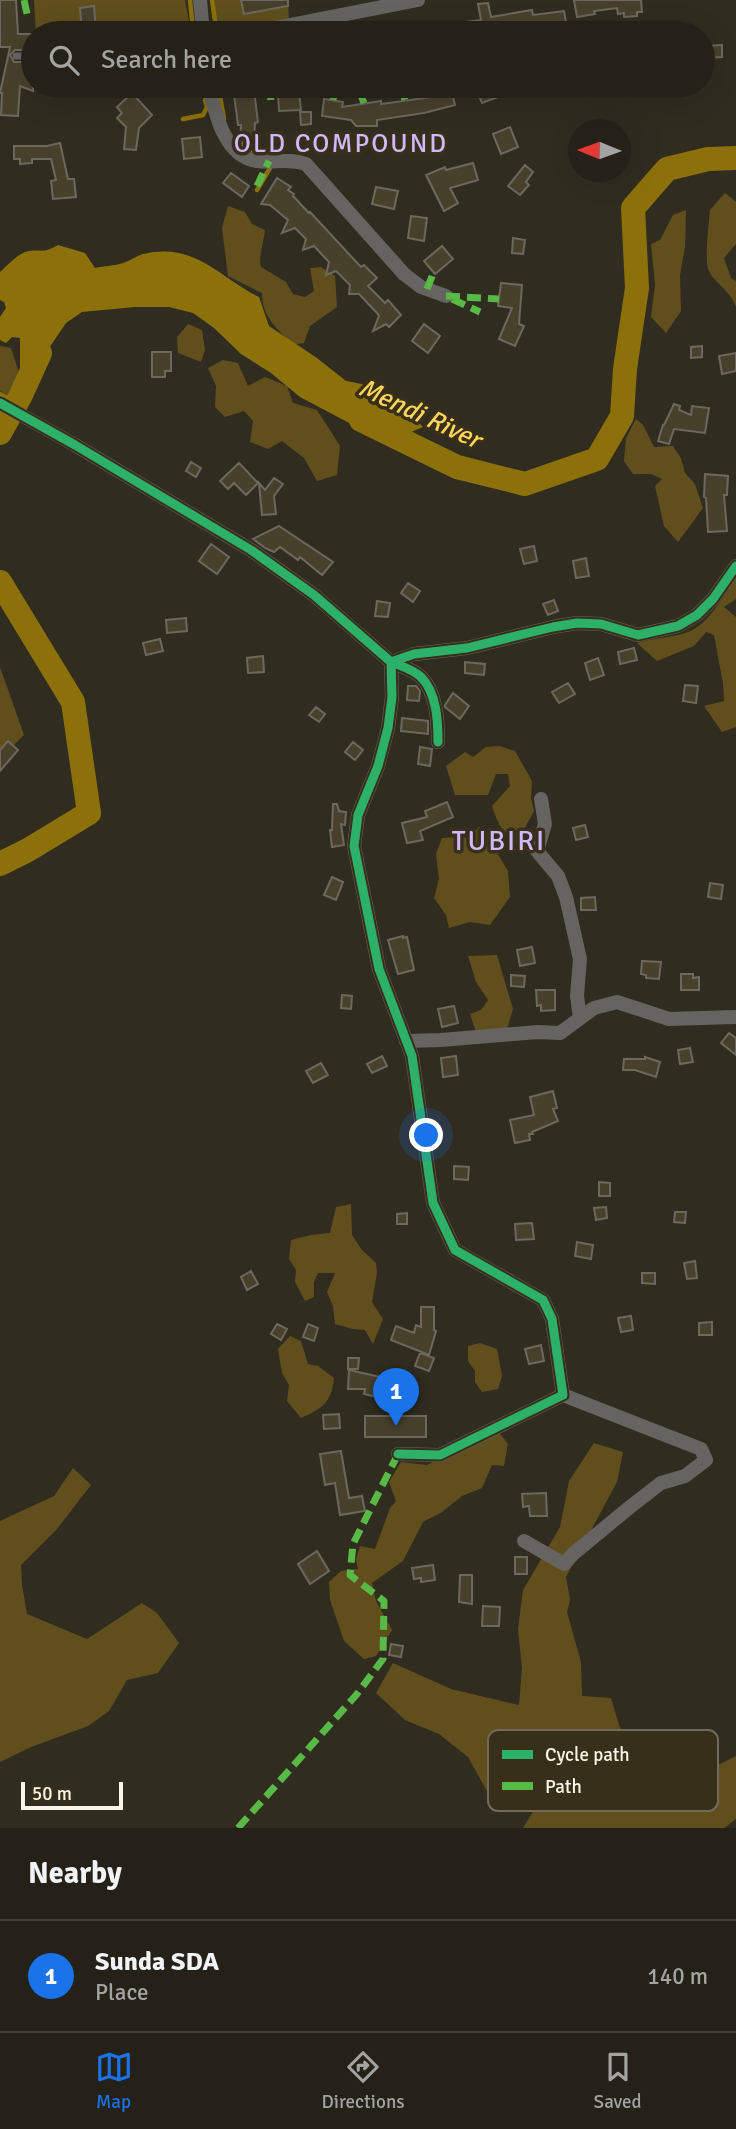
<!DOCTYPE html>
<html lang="en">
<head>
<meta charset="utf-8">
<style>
  :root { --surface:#252118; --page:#312e25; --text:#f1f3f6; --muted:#a3a3a2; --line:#423e37; --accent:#1a73e8 }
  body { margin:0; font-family:Signika,sans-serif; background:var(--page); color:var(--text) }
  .compass { position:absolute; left:568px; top:119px; width:63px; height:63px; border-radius:50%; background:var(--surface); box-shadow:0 7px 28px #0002; rotate:271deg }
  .scale { position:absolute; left:21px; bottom:18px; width:102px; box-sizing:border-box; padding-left:7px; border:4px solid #f9f5e7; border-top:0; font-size:19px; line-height:24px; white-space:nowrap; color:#f9f5e7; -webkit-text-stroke:5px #372f1a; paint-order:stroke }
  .you { position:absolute; left:427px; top:1136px; width:24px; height:24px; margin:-18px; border:5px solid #fff; border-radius:50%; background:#1a73e8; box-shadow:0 0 0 10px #1a73e833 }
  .badge { display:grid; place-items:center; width:46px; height:46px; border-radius:50%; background:var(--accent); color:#fff; font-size:23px; font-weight:700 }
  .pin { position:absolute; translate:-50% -58px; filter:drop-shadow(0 2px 4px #0008) }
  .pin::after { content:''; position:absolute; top:37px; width:24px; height:21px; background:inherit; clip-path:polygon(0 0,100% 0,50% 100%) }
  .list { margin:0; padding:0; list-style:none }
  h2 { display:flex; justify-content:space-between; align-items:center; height:91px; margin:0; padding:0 28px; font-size:30px }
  h2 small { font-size:23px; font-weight:400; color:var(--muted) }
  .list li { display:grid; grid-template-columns:46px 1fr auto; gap:21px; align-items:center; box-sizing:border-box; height:112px; padding:0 28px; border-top:2px solid var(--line) }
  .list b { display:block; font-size:26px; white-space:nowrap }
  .list p { margin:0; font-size:23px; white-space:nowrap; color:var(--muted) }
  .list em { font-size:23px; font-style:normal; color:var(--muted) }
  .icon { flex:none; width:38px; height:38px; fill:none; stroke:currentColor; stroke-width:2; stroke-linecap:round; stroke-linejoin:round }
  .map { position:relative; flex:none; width:736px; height:1828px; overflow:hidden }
  .search { position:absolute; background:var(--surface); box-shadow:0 7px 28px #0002; left:21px; right:21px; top:21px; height:77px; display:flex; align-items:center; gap:18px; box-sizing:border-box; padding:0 24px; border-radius:38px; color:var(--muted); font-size:26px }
  .sheet { height:203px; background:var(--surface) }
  nav { display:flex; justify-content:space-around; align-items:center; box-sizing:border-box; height:98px; border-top:2px solid var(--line); background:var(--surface); font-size:19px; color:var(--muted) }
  nav a { display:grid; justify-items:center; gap:4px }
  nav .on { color:var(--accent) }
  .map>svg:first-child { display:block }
  .green { fill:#604f1d }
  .water { fill:#8c710a }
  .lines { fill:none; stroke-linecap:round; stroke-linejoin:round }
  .stream { stroke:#8c710a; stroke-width:4.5 }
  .river { stroke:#8c710a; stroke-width:24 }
  .building { fill:#47412c; stroke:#6c685e; stroke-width:2 }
  .lane { stroke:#666460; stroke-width:7 }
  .street { stroke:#666460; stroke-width:14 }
  .quiet { stroke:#58b947; stroke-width:7; stroke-dasharray:14 7; stroke-linecap:butt }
  .cycleway-casing { stroke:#372f1a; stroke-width:13 }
  .cycleway { stroke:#2db169; stroke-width:9 }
  .labels { text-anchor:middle; stroke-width:7; stroke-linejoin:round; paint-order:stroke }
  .neighbourhood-label { font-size:26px; letter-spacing:2px; fill:#d2b9ff; stroke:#372f1a }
  .water-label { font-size:26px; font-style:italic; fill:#ffd65a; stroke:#372f1a }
  .quarter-label { font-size:28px; letter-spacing:2px; fill:#d2b9ff; stroke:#372f1a }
  .key { fill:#372f1a; stroke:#716a58; stroke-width:2 }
  .key-label { font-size:19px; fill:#f9f5e7 }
</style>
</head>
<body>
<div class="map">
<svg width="736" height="1828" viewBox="0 0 736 1828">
  <rect width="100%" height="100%" fill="#312c20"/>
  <path class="green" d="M34 0H185L190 27 165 33H36Z
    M213 0H288L289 20 221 33 218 32Z
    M725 193 736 202V244L724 258 731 278 736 281V307C731 291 716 285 709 271 704 263 709 222 710 210Z
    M228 206 245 212 252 224 265 230C264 242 258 256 261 267L286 282 293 294 305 297 314 291 310 268 321 267 335 276 337 307 310 326 304 343 292 345C277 327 262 318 262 293L228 276 222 228Z
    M686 210 685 247 680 275 681 311 666 333 651 317 655 284 651 244 660 240 673 215Z
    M188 324 202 330 205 350 201 362 178 353 177 337Z
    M0 346 11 348 22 382 15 399 0 391Z
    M223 360 238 363 248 386 265 377 287 386 293 403 317 410 340 446 337 475 317 481 304 458 282 441 268 449 250 442 253 421 244 411 225 417 215 407 216 386 208 368Z
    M636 419 643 425 654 447 673 446 681 458 685 473 695 484 703 508 678 542 664 526 655 486 662 479 651 474H633L624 461 626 438Z
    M736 578V599L724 607 736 617V727L722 732 704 706 724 701 723 683 714 635 706 632 694 646 657 661 637 643C653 638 667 638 682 634 708 628 721 598 736 578Z
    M0 667 24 735 0 759Z
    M499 746 515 751 532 781 531 798 534 811 516 844C503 833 497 823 492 806L510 786 508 774H496L488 795H455L446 766 465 752 473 757 486 747Z
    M479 827 503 845 497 853 508 871 510 897 490 925 470 922 449 928 446 915 434 898 439 879 436 854 442 838 456 837 468 838Z
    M497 955 513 1009 507 1029 476 1032 470 1014 481 1010 488 1000 476 982 468 956Z
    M351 1204 352 1235 362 1250 376 1263 377 1273 372 1302 383 1319 373 1344 365 1330 353 1329 335 1324 333 1306 327 1292 335 1273H318L314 1282V1297L305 1301 295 1282 296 1270 289 1259 291 1240 311 1235 330 1233 336 1207Z
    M290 1336 301 1341 308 1364 318 1366 334 1378C332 1402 322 1409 301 1418L287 1401 289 1385 282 1373 278 1349Z
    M480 1343 497 1349 502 1376 498 1389 482 1392 475 1382V1371L468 1361V1346Z
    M499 1432 508 1444 504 1466 492 1465 482 1488 462 1496 442 1512 423 1522 403 1561 372 1583 376 1601 392 1630 376 1656 364 1659 344 1641 330 1600 329 1582 341 1571 358 1569 356 1560 360 1546 375 1549 390 1508 396 1501 389 1482 401 1462 427 1465 472 1442Z
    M594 1443 623 1452 617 1482 566 1577 570 1600 567 1612 581 1662 582 1696 611 1698 619 1725 632 1754 679 1745 702 1754 720 1764 736 1756V1819L724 1828H523L534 1810 520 1795 488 1793 468 1757 439 1734 405 1720 376 1693 393 1663 451 1689 519 1705 522 1668 518 1629 523 1590 560 1527 569 1481Z
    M73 1468 91 1485 57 1529 21 1565 22 1585 27 1614 87 1639 142 1603 157 1613 179 1643 158 1673 127 1680 109 1711 88 1726 31 1747 0 1762V1521L54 1496Z"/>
  <path class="water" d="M58 245 85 253 95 268C104 266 114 266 123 263 130 261 136 256 143 254 195 242 217 276 259 297L269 326 317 358 346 381 367 385 405 407 423 427 409 433 370 434 300 397 271 373 241 354 214 328 193 313 169 307H135L82 312 66 323 45 354 33 392 20 369V338L12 337 6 343 0 340V317L6 308 4 302 0 300V272C8 265 18 253 29 251 44 249 41 254 58 245Z"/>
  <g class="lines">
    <path class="stream" d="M190 0 193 30
      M212 0 216 28
      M220 96 224 119
      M183 119 203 115 207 107 205 100
      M240 146 248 150 270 152
      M257 190 270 168
      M0 394 17 403"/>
    <path class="river" d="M361 420 457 467 525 484 597 459 622 416 625 369 637 288 633 208 667 169 708 159 736 158
      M0 433 20 397 40 353
      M0 582 73 702 89 813 28 850 0 864"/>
  </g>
  <path class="building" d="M0 0H16L18 34H33V50H15L10 55 14 62H33V91L20 86 18 116 1 115 2 93H0L10 47H0Z
    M241 0H288V6L244 14Z
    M574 0H641L642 12H637V16L624 17V13L618 14 617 8 594 11 595 14 577 17Z
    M488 3 491 17 532 10 533 15 564 11 566 22 534 26 536 33H436L435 26 481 20 478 4Z
    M94 6 96 31 82 33 80 8Z
    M722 45V57L705 58V46Z
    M485 86H497L501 96 482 103 476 89Z
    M451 89 455 105 424 113 377 120V126H356L351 120 322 116 324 99 343 102 342 107 381 101V104L432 97 431 94Z
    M254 90 258 122 255 123 254 144H243L240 141 241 125H238L234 95Z
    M299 92 301 110 279 111 278 93Z
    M132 93 152 115 139 128 136 150 124 149 126 127 117 118 122 113 117 107Z
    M300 112H311V124L301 125Z
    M510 127 518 147 501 154 493 134Z
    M200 137 202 157 184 159 182 139Z
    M60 143 68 179H74L76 197 53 199 51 181 56 180 51 159H32V163L20 164V159H14V146H47Z
    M473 163 478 180 450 188 458 203 444 211 426 175 445 167 446 170Z
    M525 165 533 172 526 182 529 185 520 195 508 186Z
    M231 173 249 186 242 197 223 183Z
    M277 178 291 187 288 190 294 194 293 196 309 213 310 212 361 267 364 265 377 278 368 286 385 303 388 300 401 315 389 327 386 324 373 331 379 316 376 312 359 294H349L350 285 336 271 326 275 329 262 314 246 303 250 306 239 295 228 282 233 288 220 270 205 261 204Z
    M376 187 398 191 394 209 372 204Z
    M411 216 427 218 424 241 408 238Z
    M513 238 525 240 523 254 512 253Z
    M442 246 453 259 435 274 424 261Z
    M501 283 522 285 519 324 524 326 515 346 499 339 512 308 498 306Z
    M424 324 440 336 428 353 412 341Z
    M702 346V357L691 358V347Z
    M152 352H171V371H165V377H152Z
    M736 353V371L722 374 719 356Z
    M674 404 680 406 679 410 691 415 692 406 709 408 705 433 674 429 669 444 658 441 663 425H664Z
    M191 462 201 468 196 477 186 471Z
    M239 463 258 483 246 495 234 483 228 489 220 481Z
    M705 474 728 476 727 495H724L727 531 708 532 706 498 704 497Z
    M274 478 283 484 274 496 276 514 262 515 259 483 265 490Z
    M279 526 333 562 322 575 300 557 298 560 280 547 274 552 265 548 253 539Z
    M211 544 229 557 217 574 199 561Z
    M534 546 537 561 524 564 520 549Z
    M586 558 589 576 576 578 573 561Z
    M408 583 420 591 413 602 401 593Z
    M554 600 558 611 548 615 543 604Z
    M377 601 390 603 388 617 375 616Z
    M186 618 187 631 167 633 166 620Z
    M160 639 163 651 146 655 143 643Z
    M634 648 637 660 620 664 618 652Z
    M263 656 264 672 248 673 247 658Z
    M598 658 604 675 590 680 585 663Z
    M465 662 485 664 484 675 465 673Z
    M568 683 575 694 559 703 552 692Z
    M685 685 698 686 696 703 683 701Z
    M408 686H416L420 691 419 701 407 700Z
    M453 693 469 706 460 719 445 707V705Z
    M316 707 325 714 319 722 309 715Z
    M402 718 428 721V734L401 731Z
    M8 741 18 750 0 771V750Z
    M353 742 363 750 355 760 345 752Z
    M420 747 432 749 430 766 418 764Z
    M447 802 453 817 420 831 423 840 407 843 402 823 427 817 425 811Z
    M333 804H337L339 811 346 812 345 825 341 824 344 845 332 847 330 830H332Z
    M585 825 588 837 576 840 573 828Z
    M332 877 343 882 336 900 324 895Z
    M710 883 723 885 721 899 708 897Z
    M595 897 596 910H581V898Z
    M403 936V938L407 937 414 970 398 974 388 940Z
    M532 947 535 963 520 966 517 950Z
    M642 961 661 962 659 979 646 978V975L641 974Z
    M681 974H693V978L699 977V990H681Z
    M511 975 525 976 524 987 511 986Z
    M536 990H555V1010L541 1011V1005L537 1006Z
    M342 995 352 996 351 1009 341 1008Z
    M454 1006 458 1023 442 1027 438 1009Z
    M729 1033 736 1038V1055L721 1043Z
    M690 1048 693 1062 680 1064 678 1050Z
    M382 1056 387 1066 372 1073 367 1064Z
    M456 1056 458 1075 443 1077 441 1058Z
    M645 1057 660 1062 656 1077 635 1070H623L624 1059H645Z
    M321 1063 328 1075 313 1083 306 1071Z
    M553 1091 557 1108 553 1109 558 1121 532 1132 533 1134H529L530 1140 515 1143 510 1120 534 1115 530 1097Z
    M454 1166 469 1167 468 1180 454 1179Z
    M599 1182 610 1183V1196H599Z
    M606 1207 607 1218 596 1220 594 1208Z
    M675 1212H686L685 1223 674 1222Z
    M407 1213V1224H397V1214Z
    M532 1223 534 1239 516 1240 515 1224Z
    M577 1242 593 1245 591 1259 575 1256Z
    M695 1261 697 1278 687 1279 684 1263Z
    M251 1271 258 1284 247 1290 241 1277Z
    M642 1273H655V1284L642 1283Z
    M421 1307H434V1330L436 1331 429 1355 391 1340 396 1326 414 1333 416 1325 421 1327Z
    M631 1316 633 1330 621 1332 618 1318Z
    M712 1322V1335H699V1323Z
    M277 1324 287 1329 281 1340 271 1334Z
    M308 1324 318 1328 314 1341 303 1337Z
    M541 1345 544 1361 529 1364 525 1349Z
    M420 1353 434 1358 429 1371 415 1366Z
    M348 1358H359L358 1369H348Z
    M349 1370 385 1378 381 1398 364 1394 365 1389H348Z
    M339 1414 340 1428 324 1429 323 1415Z
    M365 1416H426V1437H365Z
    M341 1451 349 1498 362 1496 365 1511 340 1515 335 1483 325 1485 320 1454Z
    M546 1493 547 1516H530L529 1506 523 1507 522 1494Z
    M317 1551 329 1571 310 1584 298 1564Z
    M515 1557H527V1574H515Z
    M433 1565 435 1580 421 1582V1578L414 1579 412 1568Z
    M460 1575H472V1604L459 1602Z
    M483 1606 500 1607 499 1626H482Z
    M391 1644 403 1646 401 1657 389 1655Z"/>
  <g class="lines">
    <path class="lane" d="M16 56H33
      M210 91 242 88"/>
    <path class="street" d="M200 0 203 33
      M249 33 418 0
      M209 86C215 112 224 157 257 161 274 163 289 158 306 164L404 274 421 287 446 296
      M0 403 75 445 251 550 314 595 391 662 414 654 467 648 553 627 577 623 601 624 638 635 678 626 697 615 713 599 736 566
      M541 799 545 824 537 851 558 876 566 897 580 959 577 996 580 1018
      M406 1041 441 1040 538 1032 560 1033 594 1008 617 1002 669 1019 735 1017
      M398 1454 440 1455 563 1395 552 1319 543 1300 455 1250 433 1203 412 1056 379 969 354 846 358 815 378 766 388 728 392 697 391 662C401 666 414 670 421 677 437 693 438 722 438 742
      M524 1541 564 1564 573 1554 630 1507 661 1483 685 1476 706 1460 701 1449 563 1395"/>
    <path class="quiet" d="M24 0 28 18
      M270 86 271 103
      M402 86 405 101
      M359 90 364 103
      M333 100 335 87
      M257 186 269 161
      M427 289 433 274
      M446 296 499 299
      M452 299 480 312
      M238 1828 357 1694 383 1659 384 1601 350 1575 353 1544 398 1454"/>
    <g class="cycleway-casing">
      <path id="cycleway" d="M0 403 75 445 251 550 314 595 391 662 414 654 467 648 553 627 577 623 601 624 638 635 678 626 697 615 713 599 736 566
        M398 1454 440 1455 563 1395 552 1319 543 1300 455 1250 433 1203 412 1056 379 969 354 846 358 815 378 766 388 728 392 697 391 662C401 666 414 670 421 677 437 693 438 722 438 742"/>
    </g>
    <use href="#cycleway" class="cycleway"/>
  </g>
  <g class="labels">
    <g class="neighbourhood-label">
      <text x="341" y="152">OLD COMPOUND</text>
    </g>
    <g class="water-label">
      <text transform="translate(420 413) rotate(25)" y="9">Mendi River</text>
    </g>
    <g class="quarter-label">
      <text x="499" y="850">TUBIRI</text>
    </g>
  </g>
  <rect x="488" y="1730" width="230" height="81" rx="10" class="key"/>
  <rect x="502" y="1750" width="31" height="9" fill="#2db169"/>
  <rect x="502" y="1782" width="31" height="8" fill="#58b947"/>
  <g class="key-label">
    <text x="545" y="1761">Cycle path</text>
    <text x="545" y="1793">Path</text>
  </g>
</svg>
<svg class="compass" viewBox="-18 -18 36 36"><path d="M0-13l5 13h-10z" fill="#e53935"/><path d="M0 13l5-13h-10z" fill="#a3a3a2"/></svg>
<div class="scale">50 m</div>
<div class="you"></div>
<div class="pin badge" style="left:396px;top:1426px">1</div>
<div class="search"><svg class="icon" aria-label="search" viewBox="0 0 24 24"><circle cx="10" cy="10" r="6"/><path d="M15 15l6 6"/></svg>Search here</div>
</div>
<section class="sheet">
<h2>Nearby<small></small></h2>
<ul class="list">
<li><span class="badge">1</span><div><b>Sunda SDA</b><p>Place</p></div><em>140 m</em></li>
</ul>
</section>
<nav>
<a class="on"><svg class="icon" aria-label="map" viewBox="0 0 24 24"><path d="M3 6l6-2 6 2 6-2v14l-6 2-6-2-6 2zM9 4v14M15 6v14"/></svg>Map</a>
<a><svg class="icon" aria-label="directions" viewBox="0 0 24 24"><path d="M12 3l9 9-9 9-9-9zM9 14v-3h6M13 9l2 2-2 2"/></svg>Directions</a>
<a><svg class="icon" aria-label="saved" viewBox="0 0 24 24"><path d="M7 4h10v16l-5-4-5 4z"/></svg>Saved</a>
</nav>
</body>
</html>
